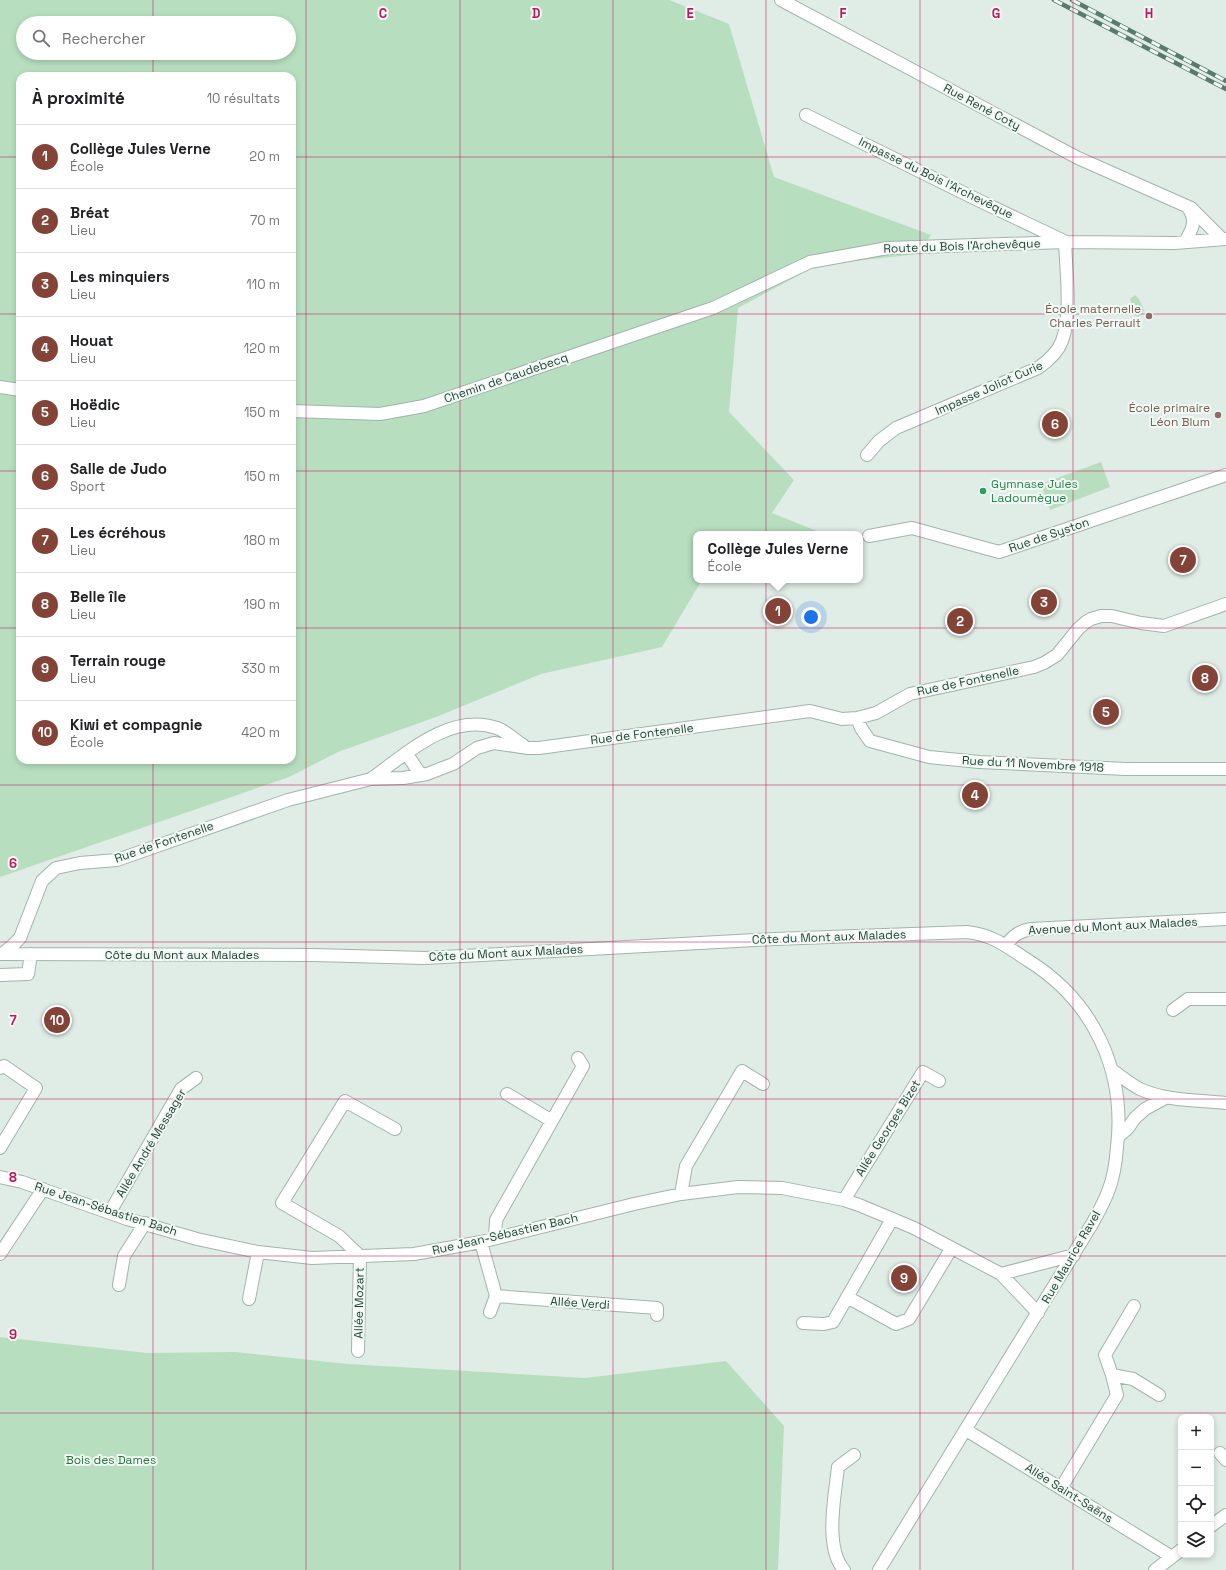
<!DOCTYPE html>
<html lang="fr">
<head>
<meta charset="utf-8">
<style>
  :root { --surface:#fff; --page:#f2f2f2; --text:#202124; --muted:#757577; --line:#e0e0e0; --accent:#834337 }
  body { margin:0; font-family:"Space Grotesk",sans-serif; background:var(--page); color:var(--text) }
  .controls { position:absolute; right:12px; bottom:12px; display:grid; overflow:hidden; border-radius:8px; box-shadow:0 2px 6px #0003 }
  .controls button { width:36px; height:36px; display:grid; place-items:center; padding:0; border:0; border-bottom:1px solid var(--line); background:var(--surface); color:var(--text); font:20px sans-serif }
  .you { position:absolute; left:811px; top:617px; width:14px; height:14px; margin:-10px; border:3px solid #fff; border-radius:50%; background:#1a73e8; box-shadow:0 0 0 6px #1a73e833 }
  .badge { display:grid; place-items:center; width:26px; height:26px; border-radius:50%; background:var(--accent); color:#fff; font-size:13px; font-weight:700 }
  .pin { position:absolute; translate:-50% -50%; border:2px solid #fff; box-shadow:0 1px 4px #0006 }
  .popup { position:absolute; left:693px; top:531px; width:170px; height:52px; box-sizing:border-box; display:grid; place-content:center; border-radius:8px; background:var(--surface); filter:drop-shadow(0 1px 3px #0005); font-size:13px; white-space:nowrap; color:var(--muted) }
  .popup b { font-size:15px; color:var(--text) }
  .popup::after { content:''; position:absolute; left:50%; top:100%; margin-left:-8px; border:8px solid transparent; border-top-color:var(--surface) }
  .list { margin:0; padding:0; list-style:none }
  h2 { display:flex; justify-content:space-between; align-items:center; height:52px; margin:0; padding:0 16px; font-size:17px }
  h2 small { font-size:13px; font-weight:400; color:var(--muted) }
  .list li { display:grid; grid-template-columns:26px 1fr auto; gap:12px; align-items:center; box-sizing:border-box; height:64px; padding:0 16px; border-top:1px solid var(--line) }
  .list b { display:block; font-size:15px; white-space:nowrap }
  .list p { margin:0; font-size:13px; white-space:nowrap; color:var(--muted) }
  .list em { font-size:13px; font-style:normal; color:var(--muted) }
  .icon { flex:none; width:22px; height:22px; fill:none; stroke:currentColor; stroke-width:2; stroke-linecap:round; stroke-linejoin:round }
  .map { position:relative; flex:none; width:1226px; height:1570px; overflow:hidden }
  .search { position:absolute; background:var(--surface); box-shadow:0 2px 6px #0003; left:16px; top:16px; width:280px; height:44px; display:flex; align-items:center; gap:10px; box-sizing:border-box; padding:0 14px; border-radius:22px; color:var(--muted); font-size:15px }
  .panel { position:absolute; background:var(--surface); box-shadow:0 2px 6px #0003; left:16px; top:72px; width:280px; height:692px; border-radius:12px }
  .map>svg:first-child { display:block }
  .green { fill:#b7dfbf; fill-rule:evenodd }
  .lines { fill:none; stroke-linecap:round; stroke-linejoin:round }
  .minor-casing { stroke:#a2b4ad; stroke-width:14 }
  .minor { stroke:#fff; stroke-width:12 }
  .rail-casing { stroke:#5a7a6f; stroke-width:4.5 }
  .rail { stroke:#f1f9f4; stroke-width:3; stroke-dasharray:9; stroke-linecap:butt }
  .grid { fill:none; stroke:#c2185b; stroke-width:1; stroke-opacity:0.55 }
  .education-dot { fill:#8d6e63; stroke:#f1f9f4; stroke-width:1.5 }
  .leisure-dot { fill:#2e9e5b; stroke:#f1f9f4; stroke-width:1.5 }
  .labels { text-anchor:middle; stroke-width:4; stroke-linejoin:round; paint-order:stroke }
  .street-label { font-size:12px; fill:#1f3e34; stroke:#f1f9f4 }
  .education-label { font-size:12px; fill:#785e54; stroke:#f1f9f4; text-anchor:end }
  .leisure-label { font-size:12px; fill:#27864d; stroke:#f1f9f4; text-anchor:start }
  .park-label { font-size:12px; fill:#277840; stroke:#f1f9f4 }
  .grid-label { font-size:13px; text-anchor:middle; font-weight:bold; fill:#c2185b; stroke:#f1f9f4; stroke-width:4; stroke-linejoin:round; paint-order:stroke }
</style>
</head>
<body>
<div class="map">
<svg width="1226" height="1570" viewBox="0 0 1226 1570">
  <rect width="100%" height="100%" fill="#e0ece6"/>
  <path class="green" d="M0 0H669L729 24 774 177 931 235 918 254 818 265 738 308 729 412 794 480 772 513 824 534H696V580H702L662 647 541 674 436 717 338 752 289 777 0 877ZM23 23H289V53H23ZM20 76H292V760H20Z
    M1135 295 1139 299 1144 310 1142 314 1138 317 1135 315 1130 299Z
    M1101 462 1110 487 1050 510 1041 484Z
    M0 1337 147 1353 235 1352 348 1364 585 1378 726 1361 784 1426 778 1570H0Z"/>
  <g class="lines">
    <g class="minor-casing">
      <path id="minor" d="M781 0 1078 158 1191 208 1222 239
        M806 115 980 201 1064 241
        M1185 242C1192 230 1197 221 1189 209
        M0 387 20 390
        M292 411 380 414 424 406 713 308 810 262 888 248 1065 242 1175 243 1226 239
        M867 455 879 441 896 428 1038 368C1048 361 1058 352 1062 341 1072 314 1066 271 1065 242
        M869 536 912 528 999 552 1226 475
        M857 718 861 728 870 741 929 757 979 762 1126 769H1226
        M406 753 421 775
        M371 779C406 754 450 712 497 728 506 731 515 740 523 745
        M1006 945C1013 936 1019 931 1031 929L1226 919
        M0 954 313 955 425 958 775 939 967 932C994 935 1007 947 1029 961 1094 1002 1126 1071 1117 1147 1116 1161 1114 1176 1109 1189 1105 1201 1098 1213 1092 1224L879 1570
        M2 954 12 946 20 938 42 881 56 868 80 863 117 860 288 800 371 779 403 778 427 774 453 764 477 748 494 743 528 748H539L810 711 842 719 857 718 876 713 910 694 1034 667 1044 663 1057 655 1078 629 1086 622 1091 619 1101 616H1112L1141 623 1164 626 1226 604
        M0 975 28 974 31 954
        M1173 1010 1188 999H1226
        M0 1068 4 1066 36 1088 0 1148
        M1112 1070C1121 1076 1130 1084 1140 1089 1166 1101 1198 1100 1226 1103
        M507 1094 552 1121
        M1119 1136 1128 1128 1135 1118 1145 1109 1167 1097
        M0 1177 22 1182 127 1219 197 1239 258 1252 312 1258 414 1254 481 1242 634 1204 681 1194 738 1187 782 1188 844 1200 859 1205 914 1228 1001 1274 1038 1313
        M681 1194 686 1166 742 1071 763 1084
        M844 1200 923 1072 939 1081
        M110 1212 181 1089 196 1078
        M495 1237 496 1220 583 1066 578 1058
        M481 1242 496 1296 657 1308V1315
        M0 1254 43 1189
        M1001 1274 1074 1255
        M119 1285 124 1256 145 1223
        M847 1297 896 1324 909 1319 951 1249
        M249 1299 258 1252
        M490 1312 496 1296
        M803 1323 824 1324 833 1322 892 1219
        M358 1351 360 1256 339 1236 282 1203 345 1101 395 1129
        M1112 1375 1133 1379 1159 1395
        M966 1430 1172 1557
        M1220 1453 1226 1460
        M1061 1488 1117 1395 1112 1375 1105 1355 1134 1306
        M1211 1526 1226 1515
        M844 1570C824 1547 835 1495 838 1467L854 1455
        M1155 1570 1181 1550"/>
    </g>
    <use href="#minor" class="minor"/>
    <g class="rail-casing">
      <path id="rail" d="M1054 0 1226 89
        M1072 0 1226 81"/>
    </g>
    <use href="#rail" class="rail"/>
  </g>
  <path class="grid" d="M153 0V23M306 0V1570M460 0V1570M613 0V1570M766 0V1570M920 0V1570M1073 0V1570M153 53V76M0 157H20M292 157H1226M0 314H20M292 314H1226M0 471H20M292 471H1226M0 628H20M292 628H1226M153 760V1570M0 785H1226M0 942H1226M0 1099H1226M0 1256H1226M0 1413H1226"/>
  <g class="education-dot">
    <circle cx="1149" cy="316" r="4"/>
    <circle cx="1218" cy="415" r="4"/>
  </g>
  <circle class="leisure-dot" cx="983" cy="491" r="4"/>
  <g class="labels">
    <g class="street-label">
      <text transform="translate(982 107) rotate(28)" y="4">Rue René Coty</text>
      <text transform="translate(936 178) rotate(26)" y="4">Impasse du Bois l'Archevêque</text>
      <text transform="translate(962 246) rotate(-2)" y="4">Route du Bois l'Archevêque</text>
      <text transform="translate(506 378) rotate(-19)" y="4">Chemin de Caudebecq</text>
      <text transform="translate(989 388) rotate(-24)" y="4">Impasse Joliot Curie</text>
      <text transform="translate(1049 535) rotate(-19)" y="4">Rue de Syston</text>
      <text transform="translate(968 681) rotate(-12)" y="4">Rue de Fontenelle</text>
      <text transform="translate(642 734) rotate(-7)" y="4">Rue de Fontenelle</text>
      <text transform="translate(1033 764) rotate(3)" y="4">Rue du 11 Novembre 1918</text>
      <text transform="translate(164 842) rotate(-19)" y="4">Rue de Fontenelle</text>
      <text transform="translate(1113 926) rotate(-3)" y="4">Avenue du Mont aux Malades</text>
      <text transform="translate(829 937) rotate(-2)" y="4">Côte du Mont aux Malades</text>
      <text transform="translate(506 953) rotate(-3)" y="4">Côte du Mont aux Malades</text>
      <text x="182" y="959">Côte du Mont aux Malades</text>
      <text transform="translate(888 1128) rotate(-58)" y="4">Allée Georges Bizet</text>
      <text transform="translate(151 1143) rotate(-59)" y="4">Allée André Messager</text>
      <text transform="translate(106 1209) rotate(18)" y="4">Rue Jean-Sébastien Bach</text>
      <text transform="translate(505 1234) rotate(-13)" y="4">Rue Jean-Sébastien Bach</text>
      <text transform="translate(1071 1257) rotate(-60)" y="4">Rue Maurice Ravel</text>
      <text transform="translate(359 1303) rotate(-89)" y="4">Allée Mozart</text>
      <text transform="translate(580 1303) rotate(4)" y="4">Allée Verdi</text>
      <text transform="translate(1069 1493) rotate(32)" y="4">Allée Saint-Saëns</text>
    </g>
    <g class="education-label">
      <text x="1141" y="313">École maternelle<tspan x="1141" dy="14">Charles Perrault</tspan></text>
      <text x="1210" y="412">École primaire<tspan x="1210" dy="14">Léon Blum</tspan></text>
    </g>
    <g class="leisure-label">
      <text x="991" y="488">Gymnase Jules<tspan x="991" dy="14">Ladoumègue</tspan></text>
    </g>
    <g class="park-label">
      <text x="111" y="1464">Bois des Dames</text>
    </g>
  </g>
  <g class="grid-label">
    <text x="383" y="18">C</text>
    <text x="536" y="18">D</text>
    <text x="690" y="18">E</text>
    <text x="843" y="18">F</text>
    <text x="996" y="18">G</text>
    <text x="1149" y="18">H</text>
    <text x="13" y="868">6</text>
    <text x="13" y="1025">7</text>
    <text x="13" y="1182">8</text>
    <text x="13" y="1339">9</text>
  </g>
</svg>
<div class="controls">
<button>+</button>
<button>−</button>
<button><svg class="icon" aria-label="locate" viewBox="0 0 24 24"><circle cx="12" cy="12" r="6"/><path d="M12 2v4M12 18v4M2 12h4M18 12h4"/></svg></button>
<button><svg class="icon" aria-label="layers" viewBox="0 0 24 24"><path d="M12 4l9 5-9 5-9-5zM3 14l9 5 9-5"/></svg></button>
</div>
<div class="you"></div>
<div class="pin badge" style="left:778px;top:611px">1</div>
<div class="popup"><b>Collège Jules Verne</b>École</div>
<div class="pin badge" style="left:960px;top:621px">2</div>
<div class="pin badge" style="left:1044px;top:602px">3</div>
<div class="pin badge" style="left:975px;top:795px">4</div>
<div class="pin badge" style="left:1106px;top:712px">5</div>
<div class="pin badge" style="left:1055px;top:424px">6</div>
<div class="pin badge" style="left:1183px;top:560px">7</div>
<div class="pin badge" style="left:1205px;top:678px">8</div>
<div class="pin badge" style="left:904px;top:1278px">9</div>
<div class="pin badge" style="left:57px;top:1020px">10</div>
<div class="search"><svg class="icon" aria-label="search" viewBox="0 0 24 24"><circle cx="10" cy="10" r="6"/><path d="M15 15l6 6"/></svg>Rechercher</div>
<section class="panel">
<h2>À proximité<small>10 résultats</small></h2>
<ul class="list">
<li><span class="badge">1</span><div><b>Collège Jules Verne</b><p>École</p></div><em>20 m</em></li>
<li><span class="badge">2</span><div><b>Bréat</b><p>Lieu</p></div><em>70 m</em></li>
<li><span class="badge">3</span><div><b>Les minquiers</b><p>Lieu</p></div><em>110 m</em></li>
<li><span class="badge">4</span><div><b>Houat</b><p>Lieu</p></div><em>120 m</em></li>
<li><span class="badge">5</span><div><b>Hoëdic</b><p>Lieu</p></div><em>150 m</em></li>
<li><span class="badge">6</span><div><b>Salle de Judo</b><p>Sport</p></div><em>150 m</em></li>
<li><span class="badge">7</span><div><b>Les écréhous</b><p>Lieu</p></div><em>180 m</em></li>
<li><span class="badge">8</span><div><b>Belle île</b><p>Lieu</p></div><em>190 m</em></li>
<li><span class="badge">9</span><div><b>Terrain rouge</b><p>Lieu</p></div><em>330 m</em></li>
<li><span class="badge">10</span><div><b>Kiwi et compagnie</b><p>École</p></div><em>420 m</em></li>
</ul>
</section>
</div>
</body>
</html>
